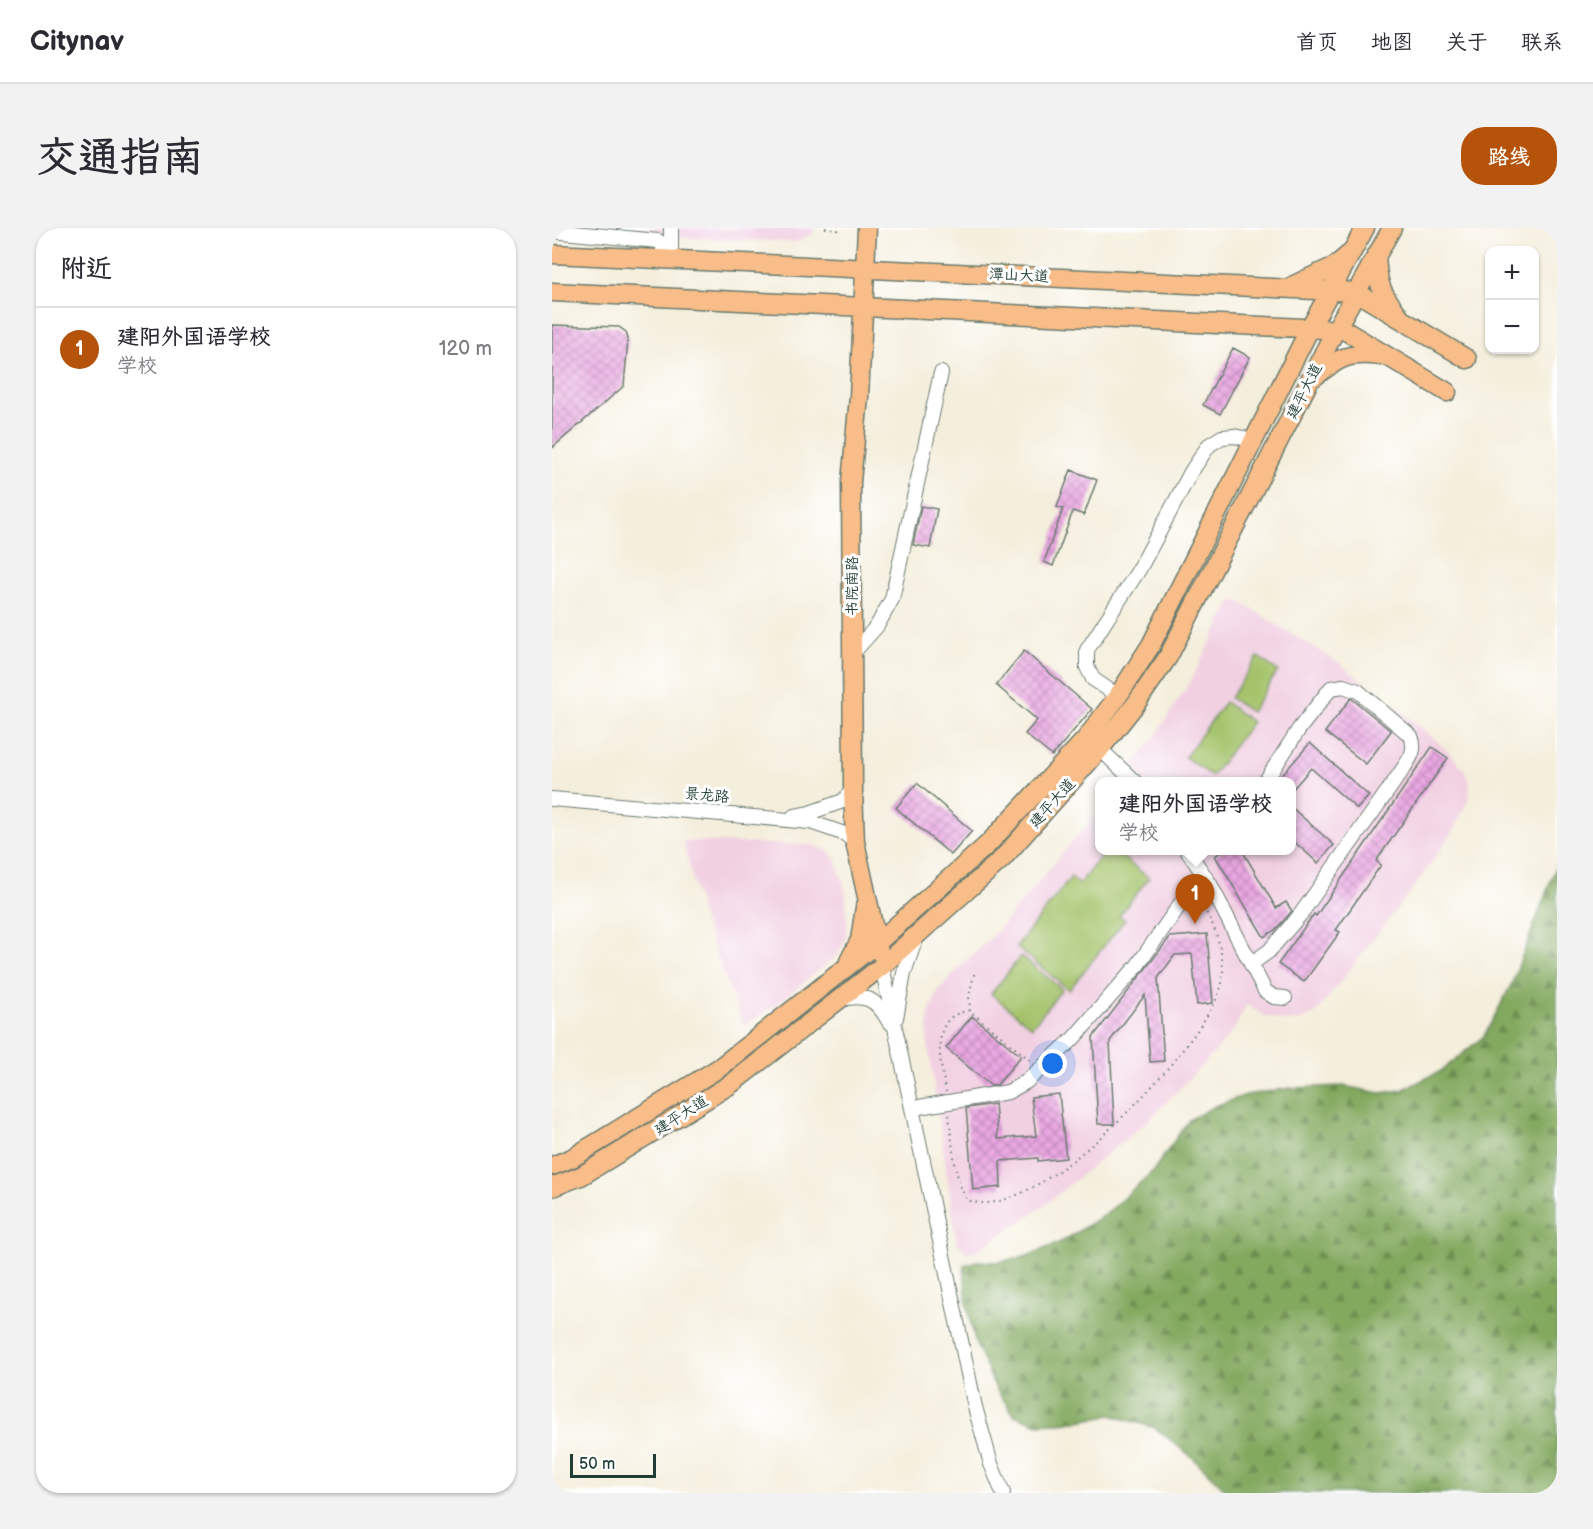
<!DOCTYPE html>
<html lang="zh">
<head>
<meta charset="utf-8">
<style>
  :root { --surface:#fff; --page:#f2f2f3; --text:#2b2b33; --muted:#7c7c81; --line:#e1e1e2; --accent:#b45309 }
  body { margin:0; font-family:"Balsamiq Sans","LXGW WenKai TC",sans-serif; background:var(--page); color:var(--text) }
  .controls { position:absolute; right:18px; top:18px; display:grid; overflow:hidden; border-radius:12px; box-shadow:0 2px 4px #0004 }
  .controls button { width:54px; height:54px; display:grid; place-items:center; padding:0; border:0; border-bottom:2px solid var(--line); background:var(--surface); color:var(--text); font:30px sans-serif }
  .scale { position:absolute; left:18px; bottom:15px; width:86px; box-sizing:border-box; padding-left:6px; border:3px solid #1f3d34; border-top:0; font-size:16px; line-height:21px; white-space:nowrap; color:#1f3d34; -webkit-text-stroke:4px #fff; paint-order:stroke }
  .you { position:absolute; left:501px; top:836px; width:21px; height:21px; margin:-15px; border:4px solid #fff; border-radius:50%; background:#1a73e8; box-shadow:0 0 0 9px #1a73e833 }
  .badge { display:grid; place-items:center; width:39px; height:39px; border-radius:50%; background:var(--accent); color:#fff; font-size:20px; font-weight:700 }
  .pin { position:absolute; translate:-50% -50px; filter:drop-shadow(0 2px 3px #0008) }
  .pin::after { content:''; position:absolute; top:32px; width:21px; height:18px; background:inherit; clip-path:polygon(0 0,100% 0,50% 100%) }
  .popup { position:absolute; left:543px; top:549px; width:201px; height:78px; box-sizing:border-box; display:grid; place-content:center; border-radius:12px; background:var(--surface); filter:drop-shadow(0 2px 4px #0005); font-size:20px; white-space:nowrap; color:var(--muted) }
  .popup b { font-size:22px; color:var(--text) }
  .popup::after { content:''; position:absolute; left:50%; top:100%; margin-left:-12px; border:12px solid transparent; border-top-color:var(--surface) }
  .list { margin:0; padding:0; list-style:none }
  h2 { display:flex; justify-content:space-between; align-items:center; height:78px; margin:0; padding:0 24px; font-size:26px }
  h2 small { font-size:20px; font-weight:400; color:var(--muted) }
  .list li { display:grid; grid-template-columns:39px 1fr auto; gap:18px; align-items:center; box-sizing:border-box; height:84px; padding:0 24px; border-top:2px solid var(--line) }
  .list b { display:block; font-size:22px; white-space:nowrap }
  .list p { margin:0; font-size:20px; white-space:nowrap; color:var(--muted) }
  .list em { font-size:20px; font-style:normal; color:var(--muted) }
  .map { position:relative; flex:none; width:1005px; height:1265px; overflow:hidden; border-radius:24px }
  header { display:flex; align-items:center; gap:36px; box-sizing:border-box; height:84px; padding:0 30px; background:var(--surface); border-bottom:2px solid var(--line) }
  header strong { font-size:28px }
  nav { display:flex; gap:33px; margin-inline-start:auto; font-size:21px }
  .intro { display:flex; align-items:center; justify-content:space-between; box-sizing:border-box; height:144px; padding:0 36px }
  h1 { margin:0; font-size:42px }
  .button { padding:15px 27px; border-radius:24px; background:var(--accent); color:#fff; font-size:21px; font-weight:700 }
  main { display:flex; gap:36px; padding:0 36px }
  aside { flex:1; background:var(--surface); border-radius:24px; box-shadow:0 2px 4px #0004 }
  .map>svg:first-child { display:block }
  .built { fill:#f1d0e2 }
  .green { fill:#a4c36b; stroke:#628050; stroke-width:1.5 }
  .forest { fill:url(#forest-firs); stroke:#51734a; stroke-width:1.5 }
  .building { fill:url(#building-cross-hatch) }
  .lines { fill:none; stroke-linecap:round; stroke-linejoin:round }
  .minor-casing { stroke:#6a7b6f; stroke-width:16 }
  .major-casing { stroke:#6a7b6f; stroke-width:21 }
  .path { stroke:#6a7b6f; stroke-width:2; stroke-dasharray:1.5 4.5; stroke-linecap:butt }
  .minor { stroke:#fff; stroke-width:14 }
  .major { stroke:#f8bd88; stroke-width:18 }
  .labels { text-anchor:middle; stroke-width:6; stroke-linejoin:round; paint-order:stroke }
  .street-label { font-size:15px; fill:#1f3d34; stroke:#fff }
</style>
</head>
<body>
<header>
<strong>Citynav</strong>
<nav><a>首页</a><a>地图</a><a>关于</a><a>联系</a></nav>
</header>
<div class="intro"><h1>交通指南</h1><a class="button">路线</a></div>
<main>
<aside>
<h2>附近<small></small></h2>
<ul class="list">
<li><span class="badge">1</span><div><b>建阳外国语学校</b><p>学校</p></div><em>120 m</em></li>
</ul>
</aside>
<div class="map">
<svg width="1005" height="1265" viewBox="0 0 1005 1265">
  <defs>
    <pattern id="forest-firs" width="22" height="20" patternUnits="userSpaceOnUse" patternTransform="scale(1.5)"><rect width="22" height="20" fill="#83a95f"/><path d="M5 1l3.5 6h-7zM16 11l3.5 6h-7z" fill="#6b8b4f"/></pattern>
    <pattern id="building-cross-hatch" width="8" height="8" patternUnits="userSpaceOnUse" patternTransform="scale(1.5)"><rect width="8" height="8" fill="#eaa7e2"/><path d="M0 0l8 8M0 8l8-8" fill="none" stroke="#bd89b8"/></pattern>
  </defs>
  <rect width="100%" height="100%" fill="#fff"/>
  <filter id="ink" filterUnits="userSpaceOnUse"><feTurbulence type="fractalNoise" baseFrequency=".0167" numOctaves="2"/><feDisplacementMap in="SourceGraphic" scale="12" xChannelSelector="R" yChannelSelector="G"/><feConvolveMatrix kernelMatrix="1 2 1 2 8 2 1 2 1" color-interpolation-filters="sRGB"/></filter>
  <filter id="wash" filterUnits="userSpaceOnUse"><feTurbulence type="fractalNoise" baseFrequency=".008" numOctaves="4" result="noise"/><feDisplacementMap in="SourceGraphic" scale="24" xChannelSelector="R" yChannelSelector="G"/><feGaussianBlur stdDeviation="1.35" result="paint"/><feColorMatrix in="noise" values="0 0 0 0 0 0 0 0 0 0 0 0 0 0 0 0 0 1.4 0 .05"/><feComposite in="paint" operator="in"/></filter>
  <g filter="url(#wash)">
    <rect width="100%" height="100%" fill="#f4eedc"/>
    <path class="built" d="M0 0H263L260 6 244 14 0 5Z
      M680 373 688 374 787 435 869 499 899 526 913 543 918 556 917 569 900 605 861 660 764 785 747 793H732L713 788 695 777 681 802 664 823 597 892 489 980 424 1023 415 1024 405 1015 375 810 377 786 386 763 414 733 440 709 547 582V622H739V554L569 553 602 510 638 454Z
      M131 613 260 617 275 622 284 632 293 661 295 697 293 711 286 727 220 780 192 798 151 692Z"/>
    <path class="green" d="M706 429 726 443 699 484 678 470Z
      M673 474 700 494 660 548 633 529Z
      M554 622 562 623 597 650 567 688 573 692 517 762 464 719 519 649 527 656Z
      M469 728 510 761 480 799 439 766Z"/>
    <path class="forest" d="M1005 636V1265H677L641 1230 603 1200 559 1187 522 1194 486 1196 462 1187 444 1161 423 1114 414 1072 412 1037 424 1033 446 1034 473 1029 511 1013 555 985 601 943 637 892 663 878 694 867 738 860 791 858 829 865 850 862 889 843 932 808 960 755Z"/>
    <g id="blocks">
      <path class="building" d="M0 97 67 99 74 104 76 111 72 158 0 220Z
        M681 120 698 129 668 186 651 177Z
        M519 242 545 252 532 287 521 283 501 338 492 334 511 281 505 279Z
        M369 278 385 281 378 320 361 317Z
        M472 423 540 481 500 528 473 506 485 492 444 457Z
        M799 470 839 503 814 536 773 504Z
        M758 515 817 568 805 581 759 540 739 563V554H724Z
        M880 519 896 530 824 633 829 637 784 702 788 704 752 754 726 736 762 686 764 688Z
        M365 555 420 603 399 627 344 580Z
        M739 579 782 617 766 635 739 611Z
        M672 622H690L724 680 734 674 740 683 724 701 712 709 663 628Z
        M655 706 661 775 645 777 640 726 623 727 606 750 612 833 598 834 593 767 558 813 562 896H546L541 809 618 709Z
        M420 788 469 828 445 857 439 858 394 820Z
        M507 866 514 930 486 933V930L448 933 449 959 421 962 414 880 443 876 446 911 484 908 479 869Z"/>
    </g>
  </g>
  <g filter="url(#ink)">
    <use href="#blocks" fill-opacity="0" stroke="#6a7b6f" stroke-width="1.5"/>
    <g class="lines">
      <g class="minor-casing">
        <path id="minor" d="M119 0V31
          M0 3 106 13 111 17V31
          M300 426 325 398 340 371 389 145
          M566 468 541 451 535 439V422L588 340 639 244 657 217 670 209 682 208 691 210 700 216
          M548 521 583 554
          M0 571 258 594 293 606 303 614
          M242 588 257 585 291 573 301 561
          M635 622 658 656 713 763 722 769 733 770
          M699 736 717 723 748 687 847 547C855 534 866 524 859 508L806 463 791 458 779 460 747 501 713 554
          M330 738 423 1179 439 1236 451 1265
          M288 771C314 766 324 770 337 794
          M344 790 352 745 364 710
          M361 880 456 864 474 854 521 811 585 738 650 645"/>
      </g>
      <g class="major-casing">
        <path id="major" d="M315 0 307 169 299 254 301 561 303 614 327 724
          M0 26 804 64 915 131
          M824 28C826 57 828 63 846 86
          M742 57 783 38 796 27
          M0 64 792 102 895 164
          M762 149C788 129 796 124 829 128
          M297 733 308 712 313 679
          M0 938 20 930 167 840 325 715 436 616 533 512 566 468 599 417 758 100 813 0
          M0 959 29 948 179 856 330 738 450 631 548 521 583 477 616 429 784 101 840 0"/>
      </g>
      <path class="path" d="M273 0 290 3
        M418 783 417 768 423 742
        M394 864C389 837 375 786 418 783L479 833
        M397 887C400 908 402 957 416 972 482 1001 652 817 669 759 676 737 663 689 646 674"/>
      <use href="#minor" class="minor"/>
      <use href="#major" class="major"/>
    </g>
  </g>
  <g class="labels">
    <g class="street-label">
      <text transform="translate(467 47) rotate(3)" y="5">潭山大道</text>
      <text transform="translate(752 163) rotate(-63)" y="5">建平大道</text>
      <text transform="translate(300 358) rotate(-90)" y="5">书院南路</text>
      <text transform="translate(155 567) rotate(5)" y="5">景龙路</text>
      <text transform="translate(500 575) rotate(-48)" y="5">建平大道</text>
      <text transform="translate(129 887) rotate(-32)" y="5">建平大道</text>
    </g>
  </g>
</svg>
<div class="controls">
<button>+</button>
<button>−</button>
</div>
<div class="scale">50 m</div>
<div class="you"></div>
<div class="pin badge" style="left:643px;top:696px">1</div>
<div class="popup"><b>建阳外国语学校</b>学校</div>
</div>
</main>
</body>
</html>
